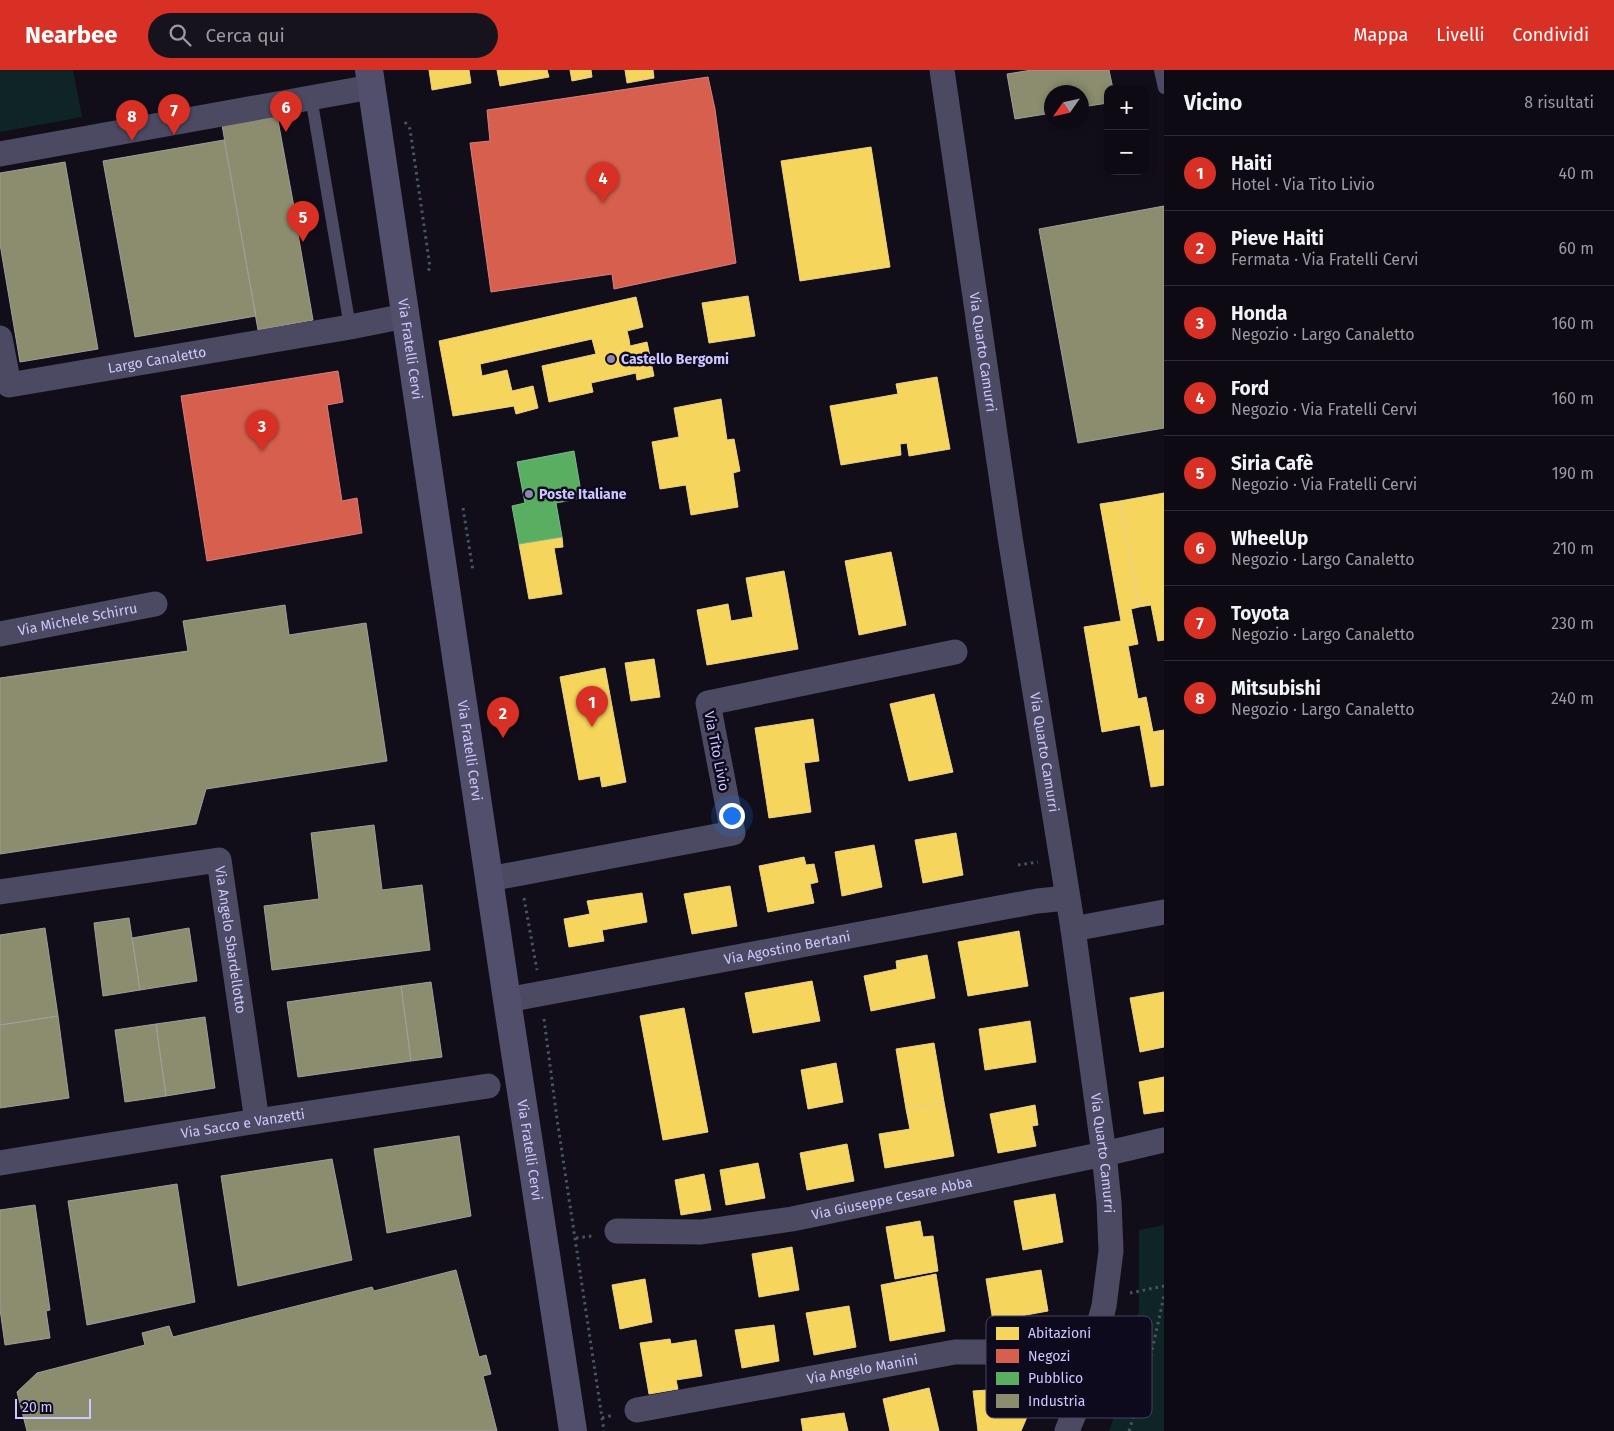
<!DOCTYPE html>
<html lang="it">
<head>
<meta charset="utf-8">
<style>
  :root { --surface:#0d0a13; --page:#16131c; --text:#f1f3f6; --muted:#9a9aa0; --line:#2d2b33; --accent:#d93025 }
  body { margin:0; font-family:"Fira Sans",sans-serif; background:var(--page); color:var(--text) }
  .controls { position:absolute; right:15px; top:15px; display:grid; overflow:hidden; border-radius:10px; box-shadow:0 2px 8px #0003 }
  .controls button { width:45px; height:45px; display:grid; place-items:center; padding:0; border:0; border-bottom:1px solid var(--line); background:var(--surface); color:var(--text); font:25px sans-serif }
  .compass { position:absolute; left:1044px; top:15px; width:45px; height:45px; border-radius:50%; background:var(--surface); box-shadow:0 2px 8px #0003; rotate:236deg }
  .scale { position:absolute; left:15px; bottom:12px; width:76px; box-sizing:border-box; padding-left:5px; border:2px solid #cec7ff; border-top:0; font-size:14px; line-height:18px; white-space:nowrap; color:#cec7ff; -webkit-text-stroke:4px #0e0a1d; paint-order:stroke }
  .you { position:absolute; left:731px; top:745px; width:18px; height:18px; margin:-12px; border:4px solid #fff; border-radius:50%; background:#1a73e8; box-shadow:0 0 0 8px #1a73e833 }
  .badge { display:grid; place-items:center; width:32px; height:32px; border-radius:50%; background:var(--accent); color:#fff; font-size:16px; font-weight:700 }
  .pin { position:absolute; translate:-50% -41px; filter:drop-shadow(0 1px 2px #0008) }
  .pin::after { content:''; position:absolute; top:26px; width:18px; height:15px; background:inherit; clip-path:polygon(0 0,100% 0,50% 100%) }
  .list { margin:0; padding:0; list-style:none }
  h2 { display:flex; justify-content:space-between; align-items:center; height:65px; margin:0; padding:0 20px; font-size:21px }
  h2 small { font-size:16px; font-weight:400; color:var(--muted) }
  .list li { display:grid; grid-template-columns:32px 1fr auto; gap:15px; align-items:center; box-sizing:border-box; height:75px; padding:0 20px; border-top:1px solid var(--line) }
  .list b { display:block; font-size:19px; white-space:nowrap }
  .list p { margin:0; font-size:16px; white-space:nowrap; color:var(--muted) }
  .list em { font-size:16px; font-style:normal; color:var(--muted) }
  .icon { flex:none; width:28px; height:28px; fill:none; stroke:currentColor; stroke-width:2; stroke-linecap:round; stroke-linejoin:round }
  .map { position:relative; flex:none; width:1164px; height:1361px; overflow:hidden }
  header { display:flex; align-items:center; gap:30px; box-sizing:border-box; height:70px; padding:0 25px; background:var(--accent); color:#fff }
  header strong { font-size:24px }
  nav { display:flex; gap:28px; margin-inline-start:auto; font-size:18px }
  .search { width:350px; height:45px; background:var(--page); display:flex; align-items:center; gap:12px; box-sizing:border-box; padding:0 18px; border-radius:28px; color:var(--muted); font-size:19px }
  main { display:flex }
  aside { flex:1; background:var(--surface) }
  .map>svg:first-child { display:block }
  .green { fill:#0e2425 }
  .homes { fill:#f6d55c; stroke:#ead18d }
  .shops { fill:#d6604d; stroke:#d47f82 }
  .public { fill:#5aae61; stroke:#7db690 }
  .industry { fill:#8c8c6e; stroke:#a09e9a }
  .lines { fill:none; stroke-linecap:round; stroke-linejoin:round }
  .path { stroke:#475664; stroke-width:3; stroke-dasharray:2.5 4; stroke-linecap:butt }
  .lane { stroke:#4b4a62; stroke-width:12 }
  .street { stroke:#4b4a62; stroke-width:25 }
  .secondary { stroke:#524f6d; stroke-width:28 }
  .poi-dot { fill:#8c86ae; stroke:#0e0a1d; stroke-width:2 }
  .labels { text-anchor:middle; stroke-width:5; stroke-linejoin:round; paint-order:stroke }
  .street-label { font-size:14px; fill:#cec7ff; stroke:#0e0a1d }
  .poi-label { font-size:14px; font-weight:bold; fill:#cec7ff; stroke:#0e0a1d; text-anchor:start }
  .key { fill:#0e0a1d; stroke:#484361; stroke-width:1 }
  .key-label { font-size:14px; fill:#cec7ff }
</style>
</head>
<body>
<header>
<strong>Nearbee</strong>
<div class="search"><svg class="icon" aria-label="search" viewBox="0 0 24 24"><circle cx="10" cy="10" r="6"/><path d="M15 15l6 6"/></svg>Cerca qui</div>
<nav><a>Mappa</a><a>Livelli</a><a>Condividi</a></nav>
</header>
<main>
<div class="map">
<svg width="1164" height="1361" viewBox="0 0 1164 1361">
  <rect width="100%" height="100%" fill="#110e19"/>
  <path class="green" d="M0 0H73L82 47 0 62Z
    M1164 1155V1361H1109L1126 1311 1139 1238V1160Z"/>
  <path class="homes" d="M429 0H469L471 13 432 20Z
    M497 0H547L549 7 500 16Z
    M570 0H591L592 7 572 11Z
    M625 0H653L654 8 627 13Z
    M871 77 890 197 800 211 781 91Z
    M748 226 755 266 709 273 702 233Z
    M636 227 643 257 627 261 629 269 630 276 647 272 654 306 637 310 636 303 591 313 593 322 549 332 542 296 596 284 592 269 480 294 482 306 507 300 512 321 533 316 538 338 516 344 514 336 453 346 439 271Z
    M937 307 950 379 909 386 907 373 900 374 901 385 841 395 830 336 898 324 896 314Z
    M721 329 727 370 734 369 740 401 733 403 738 437 691 445 686 415 660 419 652 372 679 367 674 338Z
    M1164 423V570L1158 571 1151 535 1139 537 1120 431Z
    M1120 431 1139 537 1131 539 1138 574 1128 576 1138 629 1146 627 1153 662 1158 661 1164 693V715L1151 717 1140 655 1102 662 1084 557 1121 551 1100 434Z
    M562 467 563 477 554 478 562 524 529 529 519 474Z
    M891 482 906 555 859 565 845 491Z
    M784 501 798 579 707 595 697 540 728 534 731 551 753 547 746 508Z
    M654 589 660 627 631 631 625 593Z
    M605 598 626 712 602 717 600 706 579 710 560 607Z
    M934 624 953 702 909 711 890 634Z
    M813 649 819 691 804 693 811 742 769 748 755 658Z
    M1164 660V693L1158 661Z
    M956 763 963 805 923 813 915 770Z
    M874 775 882 817 842 826 835 782Z
    M804 787 806 795 814 794 818 812 810 814 814 833 768 842 759 796Z
    M730 816 737 856 692 864 684 824Z
    M642 823 647 852 602 860 604 871 569 877 564 849 590 844 587 831Z
    M1019 861 1028 916 968 926 958 872Z
    M927 885 935 928 871 941 864 906 897 899 896 891Z
    M812 911 820 951 753 963 745 923Z
    M1164 922V977L1140 982 1130 928Z
    M684 938 708 1062 663 1070 640 946Z
    M1030 951 1036 992 985 1000 979 959Z
    M934 973 944 1032 906 1039 896 979Z
    M836 993 843 1032 808 1039 801 1000Z
    M1164 1007V1041L1144 1044 1139 1012Z
    M944 1032 954 1086 885 1098 879 1064 910 1059 906 1039Z
    M1035 1035 1038 1055 1032 1056 1036 1076 998 1083 990 1044Z
    M847 1074 854 1111 807 1120 800 1083Z
    M758 1093 765 1128 726 1135 720 1100Z
    M704 1104 711 1140 681 1145 675 1110Z
    M1055 1124 1063 1172 1023 1180 1014 1131Z
    M920 1151 923 1167 933 1166 938 1201 895 1209 886 1157Z
    M792 1177 799 1220 759 1227 752 1184Z
    M1041 1200 1048 1241 993 1251 986 1209Z
    M936 1204 945 1261 890 1271 881 1215Z
    M645 1209 652 1252 620 1259 612 1215Z
    M849 1236 856 1277 814 1285 806 1243Z
    M774 1255 779 1291 742 1298 735 1260Z
    M670 1269 671 1274 696 1270 702 1306 676 1310 678 1319 649 1324 640 1273Z
    M929 1318 939 1361H890L883 1329Z
    M1017 1318 1036 1326 1021 1361H978L973 1321Z
    M844 1343 848 1361H803L801 1349Z"/>
  <path class="shops" d="M708 7 715 39 736 193 614 219 612 204 491 222 470 73 490 71 487 40Z
    M338 301 343 332 327 335 342 431 357 428 362 463 207 491 181 326Z"/>
  <path class="public" d="M574 381 582 428 556 433 562 467 519 474 512 436 525 433 517 392Z"/>
  <path class="industry" d="M1032 0H1109L1113 19H1108V33L1082 37V22H1052V43L1015 49 1007 4Z
    M277 45 294 137 304 135 308 156 297 158 313 250 258 260 222 55Z
    M224 70 256 246 135 267 103 91Z
    M65 92 98 279 20 292 0 174V103Z
    M1164 136V358L1078 373 1039 159Z
    M285 535 289 565 366 553 387 691 206 719 196 754 0 784V608L188 581 183 551Z
    M374 755 382 820 422 815 430 880 272 900 264 836 319 829 311 763Z
    M129 848 140 920 103 926 94 853Z
    M45 858 58 946 0 955V865Z
    M189 858 197 911 140 920 132 868Z
    M431 912 442 987 411 991 401 916Z
    M401 916 411 991 298 1007 287 932Z
    M58 946 69 1028 0 1038V955Z
    M205 947 215 1018 166 1026 156 954Z
    M156 954 166 1026 125 1032 115 960Z
    M459 1066 471 1146 387 1163 374 1079Z
    M332 1089 352 1190 238 1216 221 1106Z
    M177 1114 195 1232 87 1255 68 1131Z
    M35 1135 50 1240 46 1241 50 1268 5 1275 0 1239V1140Z
    M456 1200 479 1287 486 1285 491 1304 483 1306 497 1361H27L17 1322 37 1303 145 1275 142 1263 169 1256 173 1267 372 1217 374 1221Z"/>
  <g class="lines">
    <path class="path" d="M405 52 410 59 430 197 427 204
      M463 438 473 501
      M1018 795 1038 792
      M524 828 537 900
      M544 949 557 1049 604 1361
      M576 1168 592 1166
      M1130 1223 1164 1216
      M602 1348 614 1345
      M1129 1361 1147 1303 1164 1226"/>
    <path class="lane" d="M1160 0 1164 18
      M311 27 350 257"/>
    <g class="street">
      <path id="s1" d="M942 0 1010 467 1073 859 1104 1084 1109 1132 1111 1181 1104 1236 1076 1339 1067 1361"/>
      <path d="M0 84 371 17"/>
      <path id="s2" d="M0 268 9 315 350 257 405 246"/>
      <path id="s3" d="M0 564 155 534"/>
      <path d="M489 809 733 763 708 633 955 582"/>
      <path id="s4" d="M0 822 219 790 257 1051"/>
      <path d="M1073 859 1164 842"/>
      <path id="s5" d="M507 930 1037 831 1067 828"/>
      <path id="s6" d="M0 1093 257 1051 488 1016"/>
      <path id="s7" d="M617 1161 701 1162 792 1149 1104 1084 1164 1070"/>
      <path id="s8" d="M637 1340 955 1282H1055L1090 1288"/>
    </g>
    <path class="secondary" id="s9" d="M369 0 507 930 573 1361"/>
  </g>
  <g class="poi-dot">
    <circle cx="611" cy="289" r="5"/>
    <circle cx="529" cy="424" r="5"/>
  </g>
  <g class="labels">
    <g class="street-label">
      <text dy="5" stroke="none"><textPath href="#s9" startOffset="282">Via Fratelli Cervi</textPath></text>
      <text dy="5" stroke="none"><textPath href="#s1" startOffset="285">Via Quarto Camurri</textPath></text>
      <text dy="5" stroke="none"><textPath href="#s2" startOffset="198">Largo Canaletto</textPath></text>
      <text dy="5" stroke="none"><textPath href="#s3" startOffset="79">Via Michele Schirru</textPath></text>
      <text dy="5" stroke="none"><textPath href="#s9" startOffset="688">Via Fratelli Cervi</textPath></text>
      <text transform="translate(717 681) rotate(79)" y="5">Via Tito Livio</text>
      <text dy="5" stroke="none"><textPath href="#s1" startOffset="690">Via Quarto Camurri</textPath></text>
      <text dy="5" stroke="none"><textPath href="#s4" startOffset="302">Via Angelo Sbardellotto</textPath></text>
      <text dy="5" stroke="none"><textPath href="#s5" startOffset="285">Via Agostino Bertani</textPath></text>
      <text dy="5" stroke="none"><textPath href="#s6" startOffset="246">Via Sacco e Vanzetti</textPath></text>
      <text dy="5" stroke="none"><textPath href="#s9" startOffset="1092">Via Fratelli Cervi</textPath></text>
      <text dy="5" stroke="none"><textPath href="#s1" startOffset="1095">Via Quarto Camurri</textPath></text>
      <text dy="5" stroke="none"><textPath href="#s7" startOffset="278">Via Giuseppe Cesare Abba</textPath></text>
      <text dy="5" stroke="none"><textPath href="#s8" startOffset="229">Via Angelo Manini</textPath></text>
    </g>
    <g class="poi-label">
      <text x="621" y="294">Castello Bergomi</text>
      <text x="539" y="429">Poste Italiane</text>
    </g>
  </g>
  <rect x="986" y="1246" width="166" height="102" rx="8" class="key"/>
  <rect x="996" y="1257" width="23" height="13" fill="#f6d55c"/>
  <rect x="996" y="1279" width="23" height="14" fill="#d6604d"/>
  <rect x="996" y="1302" width="23" height="13" fill="#5aae61"/>
  <rect x="996" y="1324" width="23" height="14" fill="#8c8c6e"/>
  <g class="key-label">
    <text x="1028" y="1268">Abitazioni</text>
    <text x="1028" y="1291">Negozi</text>
    <text x="1028" y="1313">Pubblico</text>
    <text x="1028" y="1336">Industria</text>
  </g>
</svg>
<div class="controls">
<button>+</button>
<button>−</button>
</div>
<svg class="compass" viewBox="-18 -18 36 36"><path d="M0-13l5 13h-10z" fill="#e53935"/><path d="M0 13l5-13h-10z" fill="#9a9aa0"/></svg>
<div class="scale">20 m</div>
<div class="you"></div>
<div class="pin badge" style="left:592px;top:657px">1</div>
<div class="pin badge" style="left:503px;top:668px">2</div>
<div class="pin badge" style="left:262px;top:381px">3</div>
<div class="pin badge" style="left:603px;top:133px">4</div>
<div class="pin badge" style="left:303px;top:172px">5</div>
<div class="pin badge" style="left:286px;top:62px">6</div>
<div class="pin badge" style="left:174px;top:65px">7</div>
<div class="pin badge" style="left:132px;top:71px">8</div>
</div>
<aside>
<h2>Vicino<small>8 risultati</small></h2>
<ul class="list">
<li><span class="badge">1</span><div><b>Haiti</b><p>Hotel · Via Tito Livio</p></div><em>40 m</em></li>
<li><span class="badge">2</span><div><b>Pieve Haiti</b><p>Fermata · Via Fratelli Cervi</p></div><em>60 m</em></li>
<li><span class="badge">3</span><div><b>Honda</b><p>Negozio · Largo Canaletto</p></div><em>160 m</em></li>
<li><span class="badge">4</span><div><b>Ford</b><p>Negozio · Via Fratelli Cervi</p></div><em>160 m</em></li>
<li><span class="badge">5</span><div><b>Siria Cafè</b><p>Negozio · Via Fratelli Cervi</p></div><em>190 m</em></li>
<li><span class="badge">6</span><div><b>WheelUp</b><p>Negozio · Largo Canaletto</p></div><em>210 m</em></li>
<li><span class="badge">7</span><div><b>Toyota</b><p>Negozio · Largo Canaletto</p></div><em>230 m</em></li>
<li><span class="badge">8</span><div><b>Mitsubishi</b><p>Negozio · Largo Canaletto</p></div><em>240 m</em></li>
</ul>
</aside>
</main>
</body>
</html>
